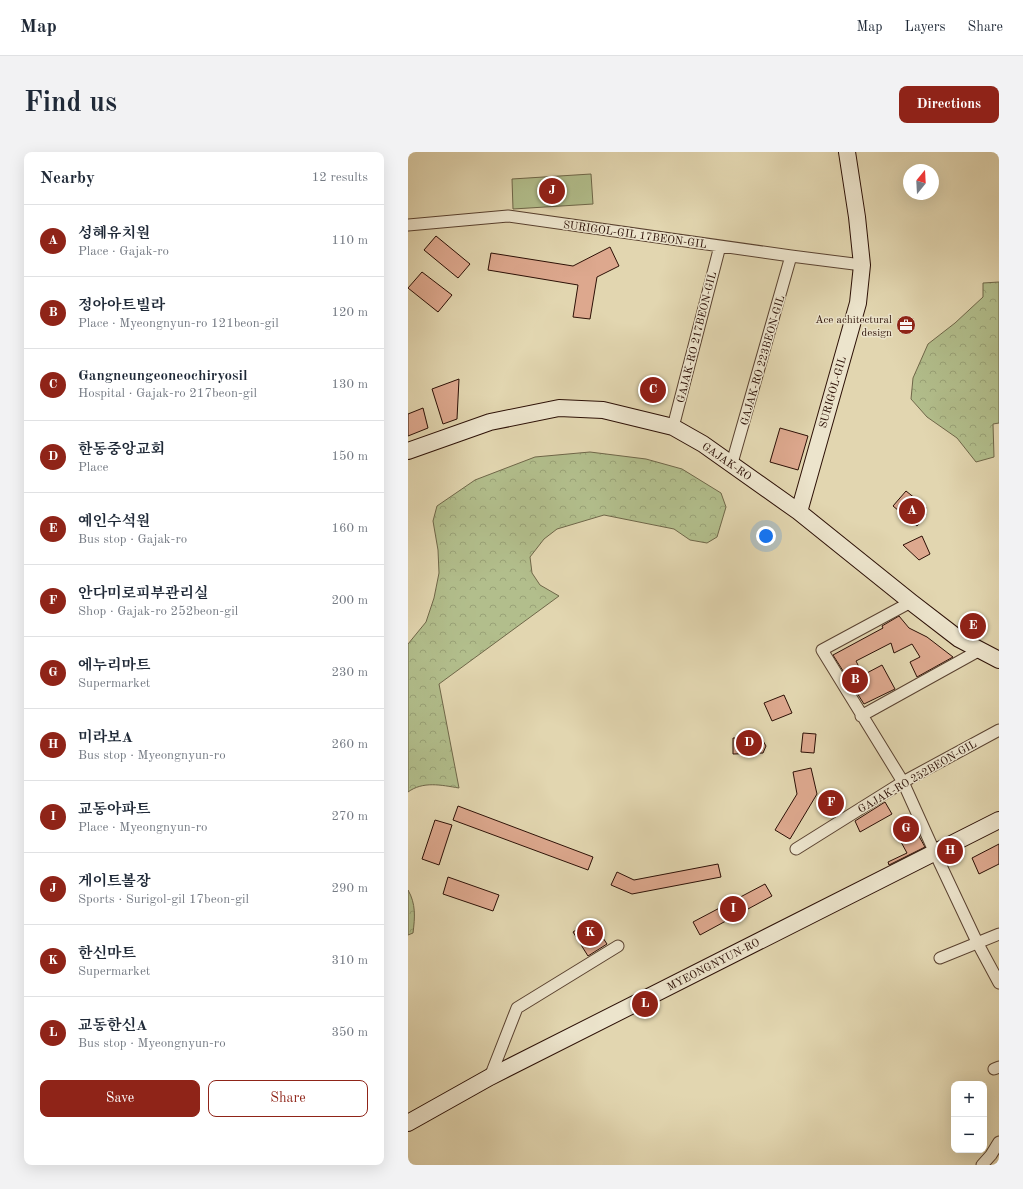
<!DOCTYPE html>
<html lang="en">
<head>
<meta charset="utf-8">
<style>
  :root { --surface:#fff; --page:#f2f2f3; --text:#1f2937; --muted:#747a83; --line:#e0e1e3; --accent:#8f2418 }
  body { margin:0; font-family:"Old Standard TT","Noto Serif KR",serif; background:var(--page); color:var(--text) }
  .controls { position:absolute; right:12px; bottom:12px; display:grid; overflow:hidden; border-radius:8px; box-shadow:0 4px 16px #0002 }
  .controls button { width:36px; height:36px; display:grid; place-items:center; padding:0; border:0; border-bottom:1px solid var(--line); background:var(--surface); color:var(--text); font:20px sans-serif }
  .compass { position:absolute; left:495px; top:12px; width:36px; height:36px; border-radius:50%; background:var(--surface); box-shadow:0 4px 16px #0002; rotate:18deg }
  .you { position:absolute; left:358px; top:384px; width:14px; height:14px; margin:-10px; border:3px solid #fff; border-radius:50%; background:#1a73e8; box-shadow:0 0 0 6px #1a73e833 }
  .badge { display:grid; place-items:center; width:26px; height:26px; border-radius:50%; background:var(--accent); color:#fff; font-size:13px; font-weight:700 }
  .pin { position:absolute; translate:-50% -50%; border:2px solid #fff; box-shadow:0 1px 4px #0006 }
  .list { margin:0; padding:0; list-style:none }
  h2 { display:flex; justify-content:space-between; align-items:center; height:52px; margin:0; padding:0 16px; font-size:17px }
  h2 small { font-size:13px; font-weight:400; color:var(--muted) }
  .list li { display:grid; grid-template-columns:26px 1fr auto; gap:12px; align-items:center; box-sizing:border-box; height:72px; padding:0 16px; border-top:1px solid var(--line) }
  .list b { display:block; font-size:15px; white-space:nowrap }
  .list p { margin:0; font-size:13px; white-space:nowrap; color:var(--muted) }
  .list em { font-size:13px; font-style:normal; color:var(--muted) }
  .actions { display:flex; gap:8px; padding:12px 16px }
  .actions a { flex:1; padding:9px 0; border:1px solid var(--accent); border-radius:8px; text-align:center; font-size:14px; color:var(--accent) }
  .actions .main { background:var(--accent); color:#fff }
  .map { position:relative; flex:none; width:591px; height:1013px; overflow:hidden; border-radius:8px }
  header { display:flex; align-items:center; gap:24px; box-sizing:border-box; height:56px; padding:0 20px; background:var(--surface); border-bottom:1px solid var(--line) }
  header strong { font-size:19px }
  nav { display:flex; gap:22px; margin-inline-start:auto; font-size:14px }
  .intro { display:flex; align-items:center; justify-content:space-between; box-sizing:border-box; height:96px; padding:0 24px }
  h1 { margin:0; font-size:28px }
  .button { padding:10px 18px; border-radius:8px; background:var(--accent); color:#fff; font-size:14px; font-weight:700 }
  main { display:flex; gap:24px; padding:0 24px }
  aside { flex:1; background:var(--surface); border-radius:8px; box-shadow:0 4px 16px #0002 }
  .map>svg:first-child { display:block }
  .grass { fill:#b2be8c; stroke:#6f6749 }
  .forest { fill:url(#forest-crowns); stroke:#6f6749 }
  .building { fill:#dda88e; stroke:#2c1006 }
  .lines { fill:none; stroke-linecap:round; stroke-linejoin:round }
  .street-casing { stroke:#5a4230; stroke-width:13 }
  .secondary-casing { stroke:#2c1006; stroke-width:18 }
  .street { stroke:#ece4cc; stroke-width:11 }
  .secondary { stroke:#ece4cc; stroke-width:16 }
  .labels { text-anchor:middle; stroke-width:3; stroke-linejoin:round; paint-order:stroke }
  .street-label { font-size:11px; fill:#2c1006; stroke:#ece4cc }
  .poi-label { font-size:11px; fill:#2c1006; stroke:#ece4cc; text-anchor:end }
</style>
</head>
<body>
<header>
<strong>Map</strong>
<nav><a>Map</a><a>Layers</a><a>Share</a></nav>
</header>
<div class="intro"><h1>Find us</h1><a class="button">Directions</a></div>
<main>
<aside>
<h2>Nearby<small>12 results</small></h2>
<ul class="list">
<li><span class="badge">A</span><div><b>성혜유치원</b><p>Place · Gajak-ro</p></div><em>110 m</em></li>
<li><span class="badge">B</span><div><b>정아아트빌라</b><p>Place · Myeongnyun-ro 121beon-gil</p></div><em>120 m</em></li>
<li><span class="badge">C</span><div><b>Gangneungeoneochiryosil</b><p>Hospital · Gajak-ro 217beon-gil</p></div><em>130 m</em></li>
<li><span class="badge">D</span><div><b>한동중앙교회</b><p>Place</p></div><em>150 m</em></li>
<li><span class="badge">E</span><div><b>예인수석원</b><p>Bus stop · Gajak-ro</p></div><em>160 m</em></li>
<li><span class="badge">F</span><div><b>안다미로피부관리실</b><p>Shop · Gajak-ro 252beon-gil</p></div><em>200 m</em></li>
<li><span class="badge">G</span><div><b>에누리마트</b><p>Supermarket</p></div><em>230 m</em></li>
<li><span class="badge">H</span><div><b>미라보A</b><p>Bus stop · Myeongnyun-ro</p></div><em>260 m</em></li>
<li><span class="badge">I</span><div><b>교동아파트</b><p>Place · Myeongnyun-ro</p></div><em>270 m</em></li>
<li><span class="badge">J</span><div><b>게이트볼장</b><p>Sports · Surigol-gil 17beon-gil</p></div><em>290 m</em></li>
<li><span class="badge">K</span><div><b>한신마트</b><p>Supermarket</p></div><em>310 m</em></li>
<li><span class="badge">L</span><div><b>교동한신A</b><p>Bus stop · Myeongnyun-ro</p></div><em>350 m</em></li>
</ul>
<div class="actions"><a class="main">Save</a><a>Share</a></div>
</aside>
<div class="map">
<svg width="591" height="1013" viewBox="0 0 591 1013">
  <defs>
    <pattern id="forest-crowns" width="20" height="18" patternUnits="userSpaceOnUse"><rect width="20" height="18" fill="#b2be8c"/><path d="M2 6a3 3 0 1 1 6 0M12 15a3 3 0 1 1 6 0" fill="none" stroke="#99a277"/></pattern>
  </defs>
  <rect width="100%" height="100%" fill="#e2d6b0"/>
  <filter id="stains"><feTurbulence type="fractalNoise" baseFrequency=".005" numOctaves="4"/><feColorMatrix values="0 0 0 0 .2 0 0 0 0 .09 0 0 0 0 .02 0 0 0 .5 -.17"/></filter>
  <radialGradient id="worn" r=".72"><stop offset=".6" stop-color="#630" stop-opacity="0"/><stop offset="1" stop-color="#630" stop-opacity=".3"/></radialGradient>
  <path class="grass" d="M183 22 185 52 105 57 104 27Z"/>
  <path class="forest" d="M591 130V271L585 272 586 305 568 310 549 286 519 265 503 247 505 226 520 192 547 171 575 145V131Z
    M182 300 238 307 274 317 313 341 318 355 309 385 299 391 282 388 266 377 196 363 149 377 136 387 122 405 124 421 132 433 151 444 31 532 51 636C33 633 15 629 0 640V492L18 470 26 446 31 421 30 398 25 369 29 354 67 328 127 305Z
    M0 738C8 752 7 765 5 781L0 783Z"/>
  <path class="building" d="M28 84 62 112 50 126 16 98Z
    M202 95 211 114 189 125 182 167 165 165 170 133 80 118 83 101 165 114Z
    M14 120 44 143 30 160 0 136Z
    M51 227 49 267 35 272 24 237Z
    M15 256 20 276 0 284V262Z
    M372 276 400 284 390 318 362 310Z
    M498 339 518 355V363L509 374 485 354Z
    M514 384 522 402 511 408 495 393Z
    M491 464 501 476 519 485 545 505 509 525 502 510 512 505 504 492 486 501 483 491 448 509 455 523 474 513 487 537 456 552 425 503 475 476 474 474Z
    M376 543 384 561 364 569 356 551Z
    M338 581H347V587H354L358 594 355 601 325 602V586H338Z
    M395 581 408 582 406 601 393 600Z
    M403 616 409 642 382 687 367 678 389 642 385 620Z
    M477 650 484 662 452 680 447 669Z
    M50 654 185 705 180 718 45 668Z
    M27 668 44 673 31 713 14 707Z
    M502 668 517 695 481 713 480 710 499 701 486 677Z
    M591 692V712L571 722 564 706Z
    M310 712 313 725 224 742 203 733 209 720 226 728Z
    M40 725 91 743 85 759 35 742Z
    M357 732 364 744 292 783 285 770Z
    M183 768 199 792 180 804 165 780Z"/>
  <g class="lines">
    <g class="street-casing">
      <path id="street" d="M0 73 100 64 383 104 454 113
        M265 275 312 94
        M324 311 383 104
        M503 450 414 498 495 630 527 701 569 790 591 831
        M453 564 572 498
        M388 697 495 630 591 578
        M532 806 591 782
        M586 917 591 915
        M82 925 109 856 210 794
        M574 1013 583 1003 591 990"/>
    </g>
    <g class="secondary-casing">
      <path id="secondary" d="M0 299 82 270 151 256 195 258 265 275 295 292 391 360 503 450 551 487 591 508
        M391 360 450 151 454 113 449 65 439 0
        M0 971 82 925 591 668"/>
    </g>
    <use href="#street" class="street"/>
    <use href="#secondary" class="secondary"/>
  </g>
  <defs>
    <g id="office-disc" transform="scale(1)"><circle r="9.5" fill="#8f2418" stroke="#ece4cc"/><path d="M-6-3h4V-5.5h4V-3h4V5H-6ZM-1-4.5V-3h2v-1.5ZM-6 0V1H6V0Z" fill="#fff"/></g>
  </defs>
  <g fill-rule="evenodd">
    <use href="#office-disc" x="498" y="173"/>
  </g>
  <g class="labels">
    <g class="street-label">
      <text transform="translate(227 82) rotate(8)" y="4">SURIGOL-GIL 17BEON-GIL</text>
      <text transform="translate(288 185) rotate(-76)" y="4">GAJAK-RO 217BEON-GIL</text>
      <text transform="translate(354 208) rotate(-74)" y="4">GAJAK-RO 223BEON-GIL</text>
      <text transform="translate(424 240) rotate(-74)" y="4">SURIGOL-GIL</text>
      <text transform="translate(319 309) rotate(35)" y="4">GAJAK-RO</text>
      <text transform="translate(509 624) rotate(-30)" y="4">GAJAK-RO 252BEON-GIL</text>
      <text transform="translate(305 812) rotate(-27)" y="4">MYEONGNYUN-RO</text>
    </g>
    <g class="poi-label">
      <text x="484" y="171">Ace achitectural<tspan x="484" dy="13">design</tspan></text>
    </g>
  </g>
  <rect width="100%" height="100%" filter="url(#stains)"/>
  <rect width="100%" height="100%" fill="url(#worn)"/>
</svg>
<div class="controls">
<button>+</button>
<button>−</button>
</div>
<svg class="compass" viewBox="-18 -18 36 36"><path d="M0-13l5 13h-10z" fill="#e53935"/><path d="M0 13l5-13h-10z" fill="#747a83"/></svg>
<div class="you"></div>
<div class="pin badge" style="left:504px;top:359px">A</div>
<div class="pin badge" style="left:447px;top:528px">B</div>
<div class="pin badge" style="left:245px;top:238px">C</div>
<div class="pin badge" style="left:341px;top:591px">D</div>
<div class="pin badge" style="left:565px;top:474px">E</div>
<div class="pin badge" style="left:423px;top:651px">F</div>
<div class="pin badge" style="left:498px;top:677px">G</div>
<div class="pin badge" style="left:542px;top:699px">H</div>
<div class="pin badge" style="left:325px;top:757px">I</div>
<div class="pin badge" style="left:144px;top:39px">J</div>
<div class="pin badge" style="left:182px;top:781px">K</div>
<div class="pin badge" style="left:237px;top:852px">L</div>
</div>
</main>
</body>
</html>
